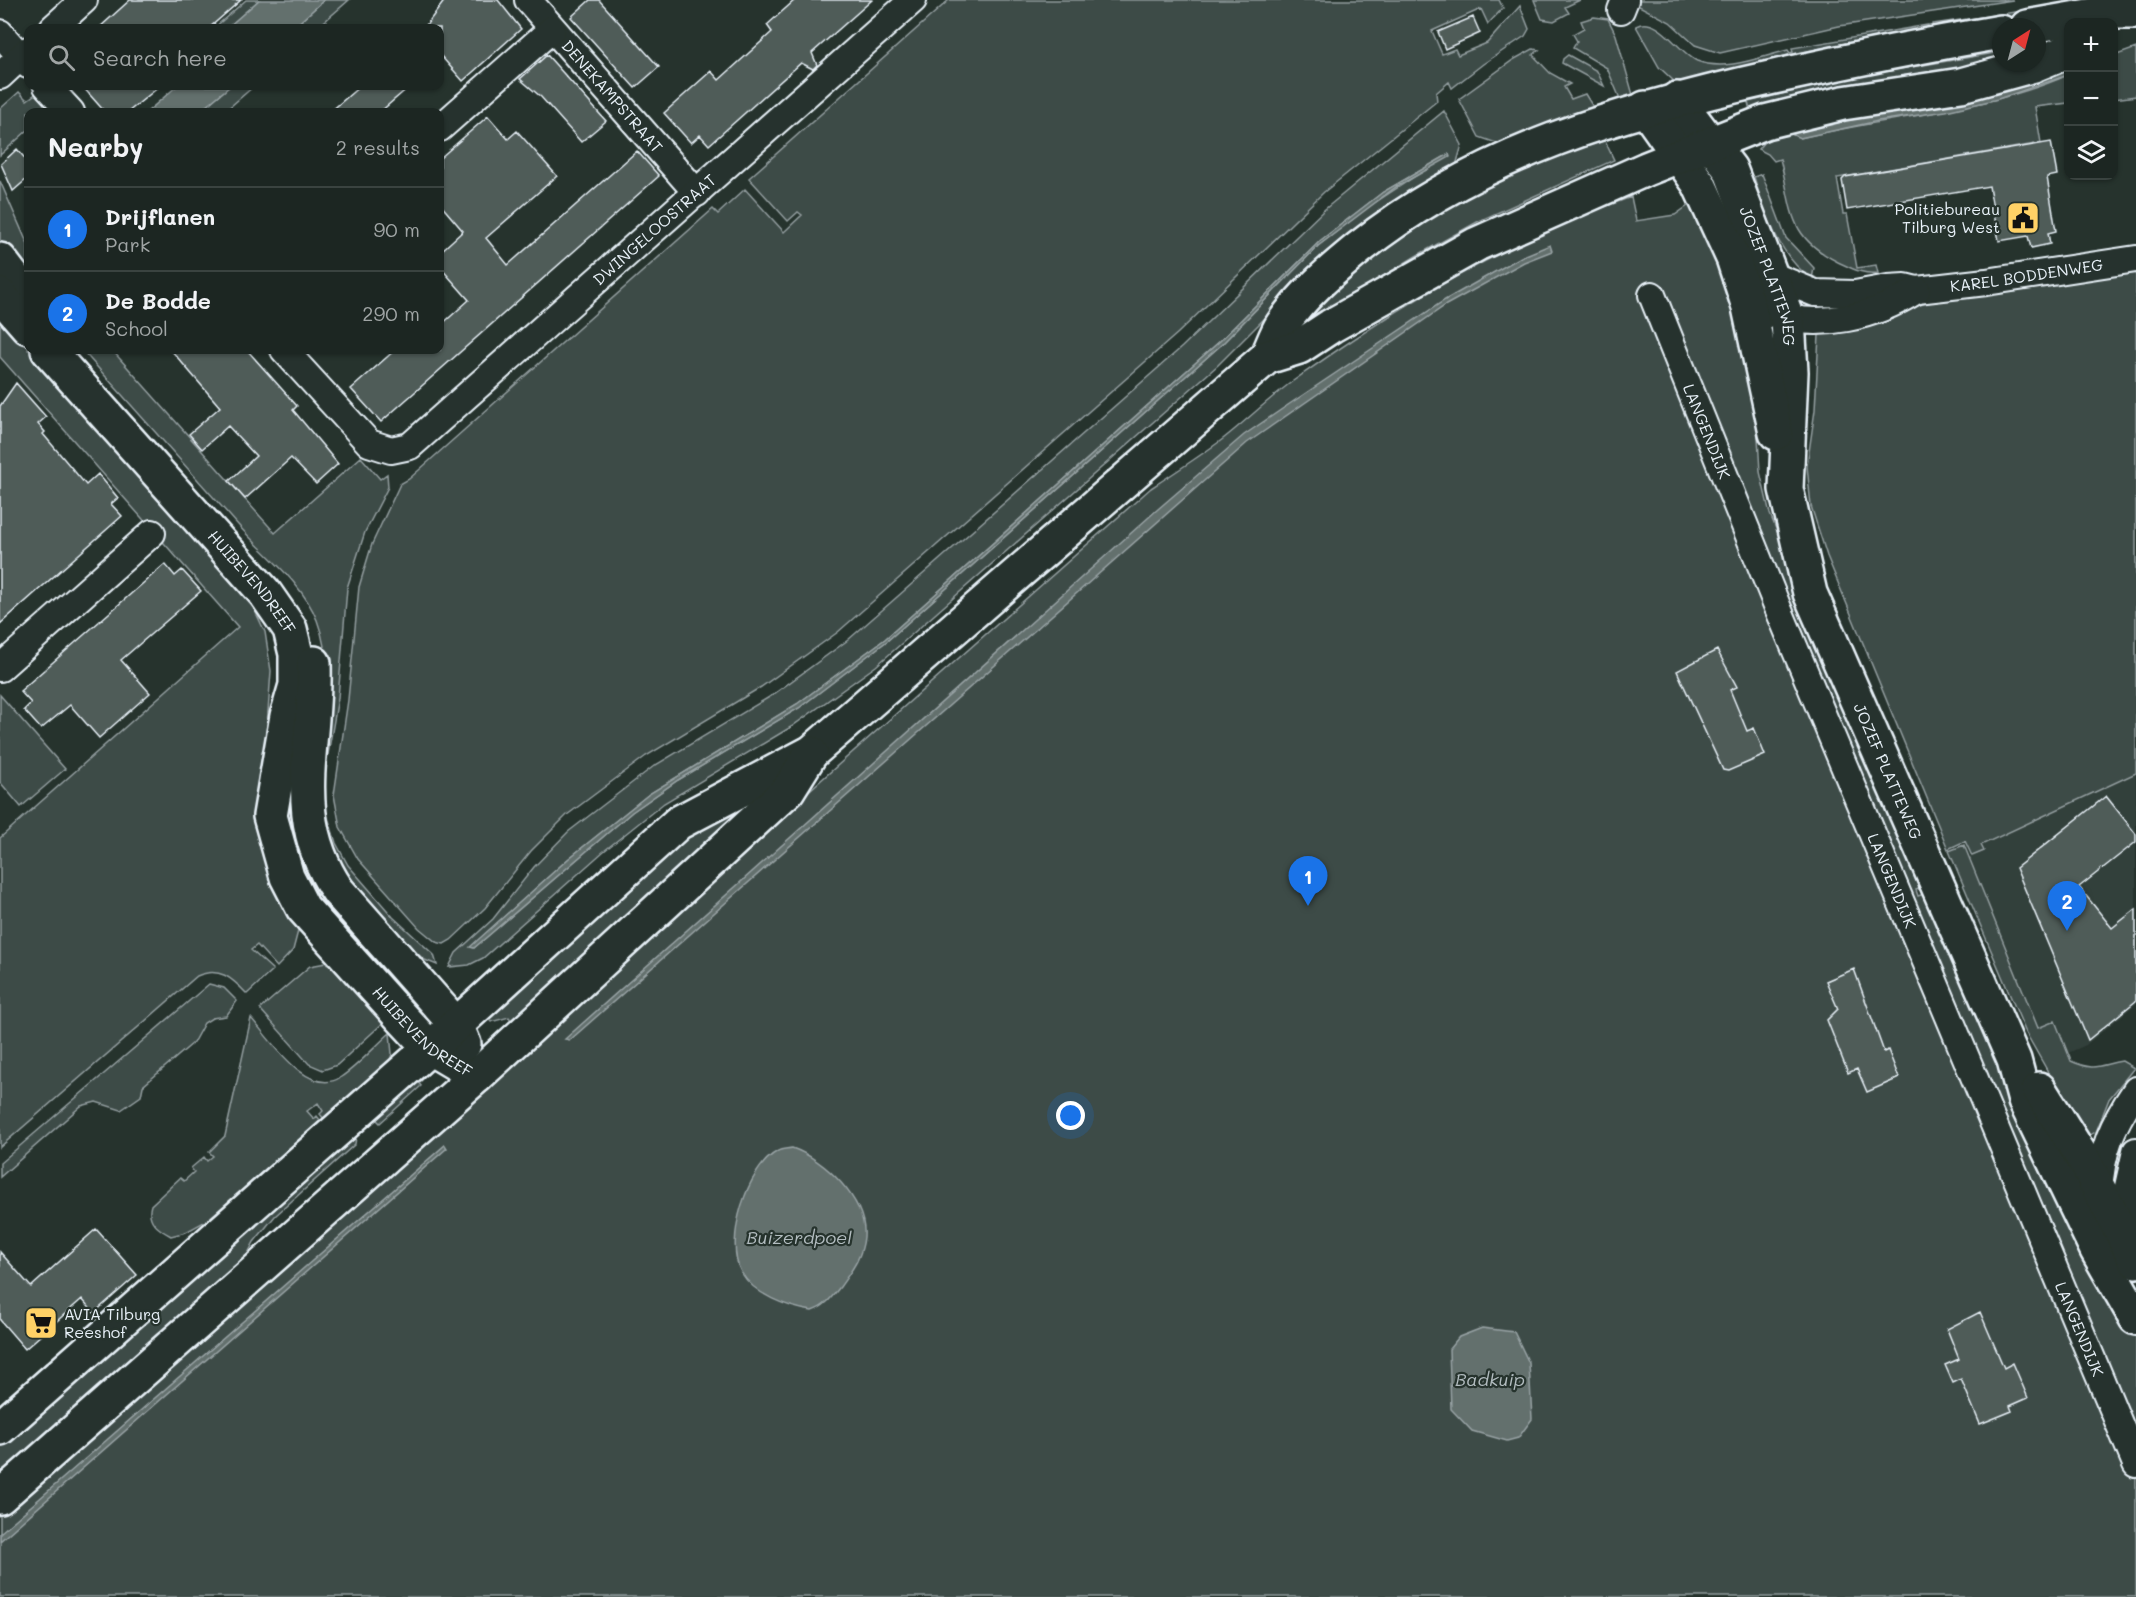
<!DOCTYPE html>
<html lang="en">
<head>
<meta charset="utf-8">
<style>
  :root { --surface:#1c2622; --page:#29322f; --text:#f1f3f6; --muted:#a0a5a5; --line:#3a4340; --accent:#1a73e8 }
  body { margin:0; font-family:Mali,sans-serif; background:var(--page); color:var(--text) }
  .controls { position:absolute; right:18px; top:18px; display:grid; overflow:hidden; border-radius:12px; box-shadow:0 2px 4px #0004 }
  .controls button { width:54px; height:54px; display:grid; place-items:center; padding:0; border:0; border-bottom:2px solid var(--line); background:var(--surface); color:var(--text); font:30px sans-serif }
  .compass { position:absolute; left:1992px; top:18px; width:54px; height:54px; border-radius:50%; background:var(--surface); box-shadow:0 2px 4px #0004; rotate:36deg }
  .you { position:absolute; left:1071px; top:1116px; width:21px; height:21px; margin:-15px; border:4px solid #fff; border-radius:50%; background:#1a73e8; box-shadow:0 0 0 9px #1a73e833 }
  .badge { display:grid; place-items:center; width:39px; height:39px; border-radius:50%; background:var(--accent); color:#fff; font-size:20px; font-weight:700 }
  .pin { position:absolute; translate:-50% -50px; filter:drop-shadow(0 2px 3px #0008) }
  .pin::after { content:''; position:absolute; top:32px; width:21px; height:18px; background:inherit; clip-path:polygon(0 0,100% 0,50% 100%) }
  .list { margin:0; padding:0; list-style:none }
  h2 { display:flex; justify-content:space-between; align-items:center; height:78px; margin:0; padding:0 24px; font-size:26px }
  h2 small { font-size:20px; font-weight:400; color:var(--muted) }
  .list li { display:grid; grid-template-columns:39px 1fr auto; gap:18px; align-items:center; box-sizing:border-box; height:84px; padding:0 24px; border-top:2px solid var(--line) }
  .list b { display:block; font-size:22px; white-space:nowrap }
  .list p { margin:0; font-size:20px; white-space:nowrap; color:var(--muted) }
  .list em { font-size:20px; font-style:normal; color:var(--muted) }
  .icon { flex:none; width:33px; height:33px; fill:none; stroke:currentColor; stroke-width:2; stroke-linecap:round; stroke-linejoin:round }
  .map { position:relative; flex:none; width:2136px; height:1597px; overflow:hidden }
  .search { position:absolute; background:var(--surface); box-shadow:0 2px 4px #0004; left:24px; top:24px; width:420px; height:66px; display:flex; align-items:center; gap:15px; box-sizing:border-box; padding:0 21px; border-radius:12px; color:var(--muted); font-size:22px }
  .panel { position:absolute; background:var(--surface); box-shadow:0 2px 4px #0004; left:24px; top:108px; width:420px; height:246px; border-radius:12px }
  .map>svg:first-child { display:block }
  .built { fill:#333f3a }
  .green { fill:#3e4b47; stroke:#939ea0; stroke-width:1.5; fill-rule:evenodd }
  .water { fill:#636f6d; stroke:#98a3a5; stroke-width:1.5 }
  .building { fill:#505c59; stroke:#e8f1f8; stroke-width:1.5 }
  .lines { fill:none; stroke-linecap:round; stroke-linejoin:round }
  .street-casing { stroke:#e8f1f8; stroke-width:30 }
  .secondary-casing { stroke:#e8f1f8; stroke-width:38 }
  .street { stroke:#26332d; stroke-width:26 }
  .secondary { stroke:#26332d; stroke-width:33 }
  .labels { text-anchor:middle; stroke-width:4.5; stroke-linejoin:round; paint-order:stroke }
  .street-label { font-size:16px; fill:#e8f1f8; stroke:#26332d }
  .poi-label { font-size:16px; fill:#e8f1f8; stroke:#26332d; text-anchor:end }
  .water-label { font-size:18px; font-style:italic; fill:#b3bdc0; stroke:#26332d }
</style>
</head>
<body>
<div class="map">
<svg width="2136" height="1597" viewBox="0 0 2136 1597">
  <rect width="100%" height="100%" fill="#26332d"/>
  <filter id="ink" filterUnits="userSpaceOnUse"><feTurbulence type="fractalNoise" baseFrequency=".0167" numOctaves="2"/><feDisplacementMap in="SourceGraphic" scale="12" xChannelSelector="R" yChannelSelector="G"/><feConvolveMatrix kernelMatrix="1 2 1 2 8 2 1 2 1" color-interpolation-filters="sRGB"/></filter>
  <g filter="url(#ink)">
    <path class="built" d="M2136 773V1004L2086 1045 2068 1053 2055 1021 2038 1028 1968 858 1983 851 1981 845Z"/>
    <path class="green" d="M246 0H259L227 28H214Z
      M324 0H349L317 28H293Z
      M949 0H1499L1503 8 1488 24 1481 9 1432 31 1442 54 1455 49 1458 55 1487 43 1520 6 1529 29 1525 36 1483 64 1452 88 1449 82 1436 93 1437 101 1324 192 1178 333 838 632 761 687 646 756 567 815 531 851 485 908 451 940 444 944 436 942 419 928 358 859 340 827 334 795 348 700 359 587 372 544 400 484 409 479 713 209 718 214 745 189 784 232 802 215 798 212 788 221 749 178Z
      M1534 0H1580L1565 7 1569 13 1554 21 1542 19Z
      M1635 0H2013L1839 26 1720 53 1695 45 1670 22 1639 6Z
      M2099 0H2133L1872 38 1788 55 1677 84 1659 67 1636 26C1658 14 1679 53 1697 61 1726 72 1760 57 1788 50L1790 53 1793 52 1792 48 1928 25V29L1933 28 1932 24Z
      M1594 17 1608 19 1616 35 1633 95 1621 101 1607 68 1573 48 1577 41 1573 34 1584 28 1581 21Z
      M2136 48V96L2114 99V56Z
      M1533 49 1539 50 1533 55 1550 73 1570 84 1564 87 1571 99 1585 94 1595 110 1502 145 1479 137 1459 99 1513 60Z
      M2001 52V60L1751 115 1748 102 1858 76Z
      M1568 55 1597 71 1604 86 1562 63 1563 59Z
      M2068 75V103L2035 107 2041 143 1837 178 1843 214H1847L1857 268 1876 265 1878 273C1863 275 1851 268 1838 262 1786 236 1793 209 1780 159L1774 161 1768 154 1758 149 1769 136 1782 127 1885 113 1797 131 1800 138C1889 116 1984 112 2068 75Z
      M230 86H254L224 112H199Z
      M19 92 27 100 37 93 52 110 50 112H28V130L0 155V109Z
      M1444 111 1462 145 1455 169 1284 299 1218 365 876 666 791 727 664 803 604 851 483 958 469 965 449 967 456 953 493 919 534 867 568 832 654 766 771 696 848 640 1182 347 1325 209ZM1449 154 1371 205 1318 246 1222 344 887 641 799 708 678 780 632 812 474 948 471 947 568 859 649 794 797 704 885 639 1220 341 1321 240 1383 192Z
      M1604 139 1614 160 1479 221 1416 256 1319 316 1312 309 1356 265 1486 181Z
      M1762 174 1786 238 1814 268 1812 279C1780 258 1764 212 1754 177Z
      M0 181 28 245V289L0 251Z
      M1631 197 1636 221 1675 215 1692 203 1699 214 1754 368 1760 472 1770 514 1921 888 1916 890 1918 896 1924 894 1994 1058 2136 1332V1597H0V1507L1151 488C1174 473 1197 458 1219 442 1244 423 1267 400 1293 381 1401 304 1506 242 1631 197Z
      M2136 269V773L1981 845 1984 851 1972 856 1965 841 1948 849 1827 556 1811 506 1807 466 1815 410 1819 335 1823 334V330L1943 299Z
      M0 304 28 337V350H40L248 596 265 632 271 671 261 808 298 931 293 950 277 967 257 945 251 950 273 970 247 994C232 978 219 966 197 976L0 1147V838L238 627 0 357Z
      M82 350H112L275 533 361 457 380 479 387 474 388 487 365 532 347 588 338 698 325 771V808L336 843 348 865 393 917 434 955 437 965 425 960 413 950C389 922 345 881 330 849 297 776 345 693 317 620 302 582 266 556 239 526 187 468 135 409 82 350Z
      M0 695 65 769 21 807 0 782Z
      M787 777 517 1016 511 1020 509 1017 491 1022 484 1013 697 826Z
      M1964 845 2038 1028 2055 1021 2071 1061C2095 1072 2099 1065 2122 1061L2134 1068 2109 1099 2096 1132 2085 1137 2026 1033 1949 851Z
      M326 963 336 967 384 1022 337 1065 323 1070 309 1064 260 1009 310 966Z
      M209 984 224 988 237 1001 226 1016 212 1018 204 1023 193 1043 143 1086 141 1096 121 1110 96 1102 81 1106 0 1177V1163Z
      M251 1018C270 1039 308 1099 341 1077 359 1065 374 1047 390 1033L392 1054 388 1066 324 1119 320 1114 323 1111 318 1103 307 1111 314 1119 317 1116 321 1121 206 1221 186 1232 171 1236C158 1229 146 1221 151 1205L180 1178 184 1181 194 1172 191 1168 204 1157 207 1161 213 1156 209 1152 225 1136Z
      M426 1069 429 1073 419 1083 421 1086 380 1123 372 1115Z
      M350 1135 356 1137 355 1144 275 1216 254 1242 242 1265 217 1292 0 1484V1442L343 1137Z"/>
    <path class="water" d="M259 0H324L293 28H227Z
      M2068 65V75L1998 99 1946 111 1878 121 1800 138 1793 135 1797 131 1885 113Z
      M177 86H230L199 112H147Z
      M1449 154 1450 157 1396 187 1318 246 1222 344 887 641 799 708 678 780 632 812 474 948 470 947 568 859 649 794 797 704 885 639 1220 341 1321 240 1383 192Z
      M1550 245 1552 251 1524 262 1446 305 1247 443 570 1040 565 1039 1158 509 1244 435 1288 405 1445 300 1521 257Z
      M445 1145 447 1148 0 1541V1533Z
      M792 1148C824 1159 867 1200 864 1237 862 1258 851 1271 840 1287 832 1297 825 1307 812 1311 787 1307 754 1295 741 1272 724 1241 747 1167 778 1151 781 1149 788 1149 792 1148Z
      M1482 1328 1514 1332 1529 1363 1532 1419 1518 1438 1507 1441 1472 1431 1451 1409 1449 1349 1459 1337Z"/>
    <path class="building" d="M130 0H241L209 28H99Z
      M445 0H498L521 29 463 81 440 55V28H424Z
      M590 0H599L659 67 635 88 571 17Z
      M795 0H872L812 53 817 65 813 69 801 63 709 145 700 135 691 143 664 113 711 71 719 80 772 32 767 25Z
      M1473 17 1480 33 1445 49 1438 32Z
      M547 55 606 121 581 142 541 97 520 79Z
      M82 86H160L128 112H105Z
      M360 86H410L380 112H330Z
      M488 116 508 139 517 131 557 176 486 238 508 265 637 151 659 176 381 422 351 389 395 350H440V326L469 300 440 267V252L463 231 440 204V158Z
      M2051 142 2057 175 2047 177 2056 231 2048 233 2050 244 2031 248 2028 236 1999 241 1989 186 1847 210 1842 180 1845 177Z
      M17 149 28 162V178L13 191 1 164Z
      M171 350H247L297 406 293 410 338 464 316 484 291 458 245 499 229 481 256 456 228 426 202 449 189 434 220 407Z
      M16 383 46 417 38 424 45 432 43 434 86 485 98 474 104 481 118 498 111 504 122 516 0 624V406Z
      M165 564 175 576 182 570 201 591 121 660 150 693 99 738 70 705 41 729 24 710 31 703 20 691Z
      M1717 650 1737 687 1730 690 1747 731 1754 728 1765 755 1728 771 1723 770 1677 671Z
      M2106 796 2136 834V842L2079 887 2112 928 2136 909V1001L2088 1040 2016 868Z
      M1854 969 1884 1052 1888 1050 1899 1078 1867 1092 1857 1069 1848 1073 1827 1020 1838 1009 1826 981Z
      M96 1229 137 1275 94 1313 82 1299 25 1349 0 1320V1252L31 1287Z
      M1980 1312 2004 1368 2013 1363 2028 1398 2010 1406 2012 1411 1980 1424 1961 1379 1953 1383 1945 1365 1959 1359 1947 1329Z"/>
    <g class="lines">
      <g class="street-casing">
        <g id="street">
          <path id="s1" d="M528 0 697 193"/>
          <path d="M1621 10 1625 0"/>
          <path d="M53 28 84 0"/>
          <path d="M0 33 28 65"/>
          <path d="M0 76 28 50"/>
          <path d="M47 86 71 112"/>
          <path d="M440 128 552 29"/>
          <path id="s2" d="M1771 275 1815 293 1855 294 1888 288 1905 287 1917 290 1986 282 2136 259"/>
          <path id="s3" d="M1652 295 1778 608 2136 1464"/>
          <path d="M1771 314C1821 330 1874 317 1917 290"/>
          <path id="s4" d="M284 350 369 443 391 450 410 446 913 0"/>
          <path d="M0 668 152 533"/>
          <path d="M2099 1193C2101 1150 2112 1125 2136 1090"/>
          <path d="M2127 1239V1191L2136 1151"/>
        </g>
      </g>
      <g class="secondary-casing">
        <g id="secondary">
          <path d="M2027 27 2111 12H2136"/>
          <path id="s5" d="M1677 99 1730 169 1788 320 1791 372 1786 489 1810 593 2014 1060 2025 1101 2097 1250 2136 1318"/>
          <path d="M1645 108 1699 184 1733 258 1749 307 1776 433"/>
          <path d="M0 260 28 297"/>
          <path d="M0 295 28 327"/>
          <path id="s6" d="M48 350 265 593 290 629 296 654V685L287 716 270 816 287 877 303 908 401 1017 430 1048 477 1076"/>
          <path d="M1267 357C1272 347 1276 334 1282 325 1302 295 1331 271 1359 248 1480 151 1626 110 1774 77 1850 60 1925 45 2001 32"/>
          <path d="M314 663C317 747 286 815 338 891L456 1025 464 1044"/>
          <path d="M2039 1089 2085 1162 2136 1261"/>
          <path d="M0 1428 456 1025 678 823 812 752 1267 357 1299 347 1331 326 1477 244 1646 169 1765 122 1843 103 1961 85 2034 65 2068 51"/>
          <path d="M0 1497 477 1076 788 790 811 753"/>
        </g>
      </g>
      <use href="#street" class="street"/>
      <use href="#secondary" class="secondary"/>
    </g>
  </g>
  <defs>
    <g id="civic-square" transform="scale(1.725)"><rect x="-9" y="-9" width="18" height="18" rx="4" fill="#ffd166" stroke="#26332d"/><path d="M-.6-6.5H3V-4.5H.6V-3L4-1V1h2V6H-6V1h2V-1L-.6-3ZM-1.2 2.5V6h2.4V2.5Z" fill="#111"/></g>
    <g id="supermarket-square" transform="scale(1.725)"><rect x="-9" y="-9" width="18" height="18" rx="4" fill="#ffd166" stroke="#26332d"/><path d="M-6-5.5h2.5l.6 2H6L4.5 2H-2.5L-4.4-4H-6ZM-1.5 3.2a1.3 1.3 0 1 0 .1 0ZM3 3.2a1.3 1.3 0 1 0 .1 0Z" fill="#111"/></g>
  </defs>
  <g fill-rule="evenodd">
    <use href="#civic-square" x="2023" y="218"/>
    <use href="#supermarket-square" x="41" y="1323"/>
  </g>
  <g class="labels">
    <g class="street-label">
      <text dy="6" stroke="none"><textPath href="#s1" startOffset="128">DENEKAMPSTRAAT</textPath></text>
      <text dy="6" stroke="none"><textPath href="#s4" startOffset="495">DWINGELOOSTRAAT</textPath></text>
      <text dy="6" stroke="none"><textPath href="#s2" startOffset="261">KAREL BODDENWEG</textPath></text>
      <text dy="6" stroke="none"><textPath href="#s5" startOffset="202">JOZEF PLATTEWEG</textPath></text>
      <text dy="6" stroke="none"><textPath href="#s3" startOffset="147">LANGENDIJK</textPath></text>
      <text dy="6" stroke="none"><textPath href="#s6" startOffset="309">HUIBEVENDREEF</textPath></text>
      <text dy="6" stroke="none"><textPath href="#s5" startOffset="720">JOZEF PLATTEWEG</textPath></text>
      <text dy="6" stroke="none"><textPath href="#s3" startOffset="633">LANGENDIJK</textPath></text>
      <text dy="6" stroke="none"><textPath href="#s6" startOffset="831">HUIBEVENDREEF</textPath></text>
      <text dy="6" stroke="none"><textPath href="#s3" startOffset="1119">LANGENDIJK</textPath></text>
    </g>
    <g class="poi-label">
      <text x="2000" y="215">Politiebureau<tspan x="2000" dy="18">Tilburg West</tspan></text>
      <text x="64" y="1320" text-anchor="start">AVIA Tilburg<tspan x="64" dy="18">Reeshof</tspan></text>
    </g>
    <g class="water-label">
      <text x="799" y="1244">Buizerdpoel</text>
      <text x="1490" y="1386">Badkuip</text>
    </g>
  </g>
</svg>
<div class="controls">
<button>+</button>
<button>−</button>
<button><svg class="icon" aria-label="layers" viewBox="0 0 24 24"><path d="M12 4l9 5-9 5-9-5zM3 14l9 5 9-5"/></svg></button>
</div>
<svg class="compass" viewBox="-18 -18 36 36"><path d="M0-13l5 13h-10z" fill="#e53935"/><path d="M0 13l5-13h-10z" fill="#a0a5a5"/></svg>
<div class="you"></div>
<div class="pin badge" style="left:1308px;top:906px">1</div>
<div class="pin badge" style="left:2067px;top:931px">2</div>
<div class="search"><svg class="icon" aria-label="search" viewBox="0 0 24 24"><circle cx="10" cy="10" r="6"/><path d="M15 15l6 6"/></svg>Search here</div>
<section class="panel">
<h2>Nearby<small>2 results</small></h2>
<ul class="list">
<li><span class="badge">1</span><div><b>Drijflanen</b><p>Park</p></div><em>90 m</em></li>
<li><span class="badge">2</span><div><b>De Bodde</b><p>School</p></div><em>290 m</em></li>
</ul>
</section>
</div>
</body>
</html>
